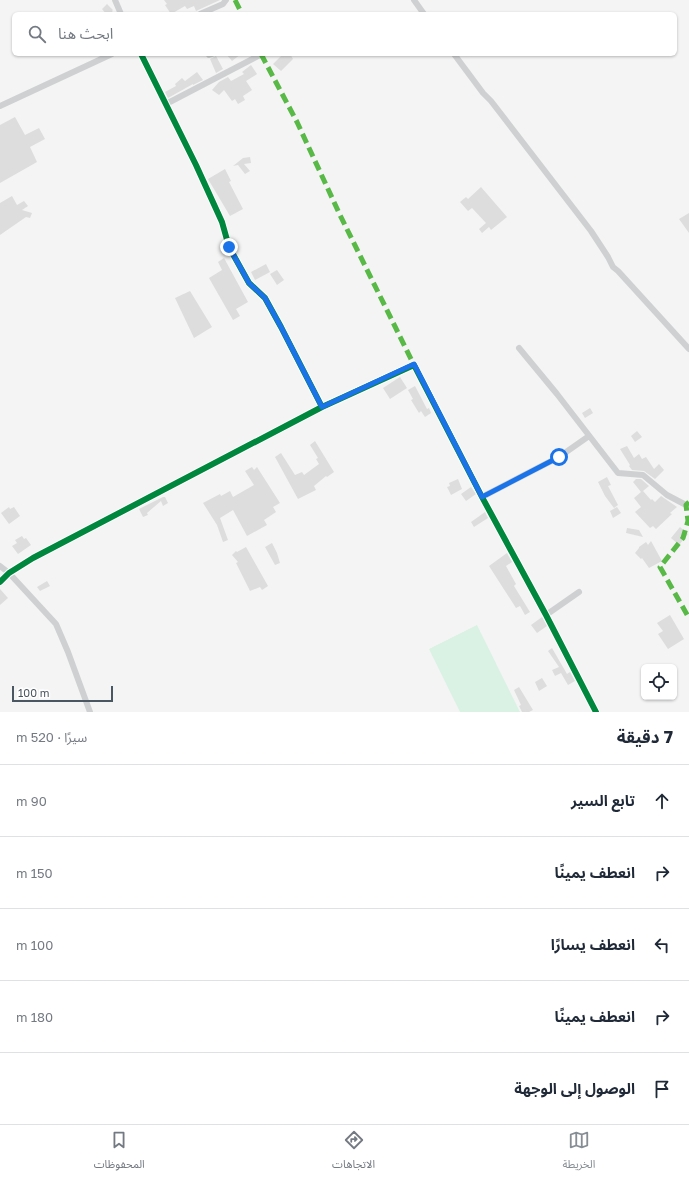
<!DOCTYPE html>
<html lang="ar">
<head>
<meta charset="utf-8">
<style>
  :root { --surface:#fff; --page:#f6f6f7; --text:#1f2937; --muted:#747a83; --line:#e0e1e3; --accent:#868d94 }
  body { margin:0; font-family:"Golos Text","Noto Sans Arabic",sans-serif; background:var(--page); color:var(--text); direction:rtl }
  .controls { position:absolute; right:12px; bottom:12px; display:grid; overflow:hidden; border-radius:6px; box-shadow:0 1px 3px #0004 }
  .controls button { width:36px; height:36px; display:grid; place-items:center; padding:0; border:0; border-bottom:1px solid var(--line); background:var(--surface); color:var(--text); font:20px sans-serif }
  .scale { position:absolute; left:12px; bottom:10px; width:101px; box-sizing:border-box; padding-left:4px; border:2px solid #4a5661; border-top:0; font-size:11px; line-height:14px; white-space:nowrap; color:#4a5661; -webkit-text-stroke:3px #fff; paint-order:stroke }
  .stop { position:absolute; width:12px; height:12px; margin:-9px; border:3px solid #1a73e8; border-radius:50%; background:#fff }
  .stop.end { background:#1a73e8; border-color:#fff; box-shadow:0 1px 4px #0008 }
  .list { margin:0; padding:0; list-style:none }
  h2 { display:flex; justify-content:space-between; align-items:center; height:52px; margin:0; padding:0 16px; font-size:17px }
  h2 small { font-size:13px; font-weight:400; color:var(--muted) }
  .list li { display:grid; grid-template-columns:26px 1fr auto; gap:12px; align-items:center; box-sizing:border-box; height:72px; padding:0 16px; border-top:1px solid var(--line) }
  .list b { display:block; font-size:15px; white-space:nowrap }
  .list em { font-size:13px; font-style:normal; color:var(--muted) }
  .icon { flex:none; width:22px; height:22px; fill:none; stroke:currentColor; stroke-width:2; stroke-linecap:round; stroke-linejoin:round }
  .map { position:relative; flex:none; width:689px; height:712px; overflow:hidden; direction:ltr }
  .search { position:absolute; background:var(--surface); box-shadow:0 1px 3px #0004; left:12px; right:12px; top:12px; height:44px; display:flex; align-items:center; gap:10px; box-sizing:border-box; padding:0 14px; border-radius:6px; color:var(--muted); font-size:15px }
  .sheet { height:412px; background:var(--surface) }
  nav { display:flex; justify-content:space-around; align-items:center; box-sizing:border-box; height:56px; border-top:1px solid var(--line); background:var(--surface); font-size:11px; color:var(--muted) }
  nav a { display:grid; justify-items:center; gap:2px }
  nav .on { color:var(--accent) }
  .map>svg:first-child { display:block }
  .green { fill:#d9f2e3 }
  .building { fill:#ddddde }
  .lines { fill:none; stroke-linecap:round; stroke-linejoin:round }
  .minor { stroke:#ced0d2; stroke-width:6 }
  .quiet { stroke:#58b947; stroke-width:5; stroke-dasharray:10 5; stroke-linecap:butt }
  .cycleway-casing { stroke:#fff; stroke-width:8 }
  .cycleway { stroke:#00873e; stroke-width:6 }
  .route { stroke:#1a73e8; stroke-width:5 }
</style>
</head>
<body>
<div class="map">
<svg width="689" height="712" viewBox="0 0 689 712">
  <rect width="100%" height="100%" fill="#f4f4f4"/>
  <path class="green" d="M477 625 520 712H460L429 649Z"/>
  <path class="building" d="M164 0H220L196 11 194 6 187 9 185 6 171 14 165 5 167 4Z
    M107 4 113 10 112 11 114 14H106L102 9Z
    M226 54H241L232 61Z
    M283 54H290L293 59 281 71 273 64Z
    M216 56 223 69 216 73 210 59Z
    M251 65 257 74 246 81 252 90 243 96 245 100 238 104 235 99 232 101 224 90 219 95 212 90 219 82 228 77 231 81 244 74 242 72Z
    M197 72 203 80 193 85V84L168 98 165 92 176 86 175 84 182 78 185 81Z
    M15 117 25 135 39 128 45 139 30 147 37 162 0 183V125Z
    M250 157 251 163 244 164 250 171 245 174 238 165 233 166 243 158Z
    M225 169 231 181 229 182 243 209 230 216 208 179Z
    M481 187 507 217 491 230 489 227 482 233 479 229 486 223 472 208 468 211 460 202 466 197 468 199Z
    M12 196 17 205 24 201 28 206 22 210 32 213 30 218 26 217 0 235V203Z
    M689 213V233L679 219Z
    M224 258 248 302 236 309 240 316 233 320 209 278 222 270 218 262Z
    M266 264 270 272 255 280 251 272Z
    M277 270 284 280 277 285 270 274Z
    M190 291 212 327 194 338 175 298Z
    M400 377 407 388 390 399 383 388Z
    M415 386 427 409 429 408 431 413 425 417 421 411 419 413 411 400 413 399 408 390Z
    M590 408 593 413 585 418 582 413Z
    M637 431 642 437 635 442 631 436Z
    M315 441 334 472 327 477 326 476 314 486 316 490 298 499 275 457 281 453 295 475 302 472 304 475 319 464 316 459 318 458 310 445Z
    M627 446 634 458 639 454 642 459 646 457 654 469 659 464 664 470 655 479 644 471 632 470 629 466 630 465 620 449Z
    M252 467 254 470 257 467 280 503 273 507 276 512 264 520 267 525 247 536 233 510 220 518 228 540 223 542 217 525 203 503 220 494 221 496 230 491 233 497 254 485 245 471Z
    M607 477 611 485 608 486 618 505 614 508 605 496 598 482Z
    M458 479 462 489 451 495 447 487 450 486 449 483Z
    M636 479H641L649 486 643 491 651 500 652 499 655 502 661 496 677 507 670 513 672 514 656 529 653 526 650 528 635 512 641 507 634 498 641 492 633 482Z
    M471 487 476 494 466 501 461 494Z
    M163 497H165L168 503 163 506 161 501 147 513 148 515 143 517 139 509Z
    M9 507 10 509 14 507 20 516 9 524 1 513Z
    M617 507 621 513 613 518 610 511Z
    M485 512 488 518 474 527 471 522Z
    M680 527 688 534 679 545 671 538Z
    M627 528 639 530 643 537 626 533Z
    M22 536 24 539 26 538 31 545 18 554 12 546 17 543 15 540Z
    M651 541 662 561 649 568 642 558 641 559 635 553 639 548V547L646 542 648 545Z
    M272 543 277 553 280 563 275 565 265 547Z
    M246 547 268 586 262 590 260 587 250 591 236 563 238 562 232 555 236 551 237 552Z
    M507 553 512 562 506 566 516 584 514 586 530 612 525 615 520 606 516 608 489 566Z
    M47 581 50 586 40 591 37 587Z
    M0 589 8 598 0 605Z
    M670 615 684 639 668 649 658 634 663 631 657 623Z
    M542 617 547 626 537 633 531 625Z
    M552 648 567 674 570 672 575 681 568 685 561 673 555 676 552 670 559 667 548 651Z
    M542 678 547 686 539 691 535 682Z
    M519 687 533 710 529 712H522L519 706 521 705 514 690Z"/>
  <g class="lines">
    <path class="minor" d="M115 0 121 14
      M414 0 424 14
      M200 14 223 4 226 0
      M141 54 196 165 222 222 229 247 249 283 265 298 281 327 322 407
      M454 54 483 93 491 101 591 231 608 257 613 267 618 271 689 349
      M209 55 212 54
      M166 104 262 54
      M0 106 112 54
      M519 348 557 394 618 473 643 475 667 495 686 505
      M482 497 559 457 589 436
      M0 566 9 573 56 624 68 652 90 712
      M0 582 9 573 33 558 322 407 414 365 482 497 546 615 596 712
      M546 615 579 592"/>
    <path class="quiet" d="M235 0 242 14
      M261 54 297 122 340 215 414 365
      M689 502 686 505 688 521 683 538 660 567 689 618"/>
    <g class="cycleway-casing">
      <path id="cycleway" d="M141 54 196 165 222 222 229 247 249 283 265 298 281 327 322 407
        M0 582 9 573 33 558 322 407 414 365 482 497 546 615 596 712"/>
    </g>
    <use href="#cycleway" class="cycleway"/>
  </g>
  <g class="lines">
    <path class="route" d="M229 247 249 283 265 298 281 327 322 407 414 364 482 497 559 457"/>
  </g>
</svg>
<div class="controls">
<button><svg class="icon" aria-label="locate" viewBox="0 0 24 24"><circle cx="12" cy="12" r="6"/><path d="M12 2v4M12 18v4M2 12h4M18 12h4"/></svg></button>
</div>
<div class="scale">100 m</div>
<div class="stop" style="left:559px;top:457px"></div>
<div class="stop end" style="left:229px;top:247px"></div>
<div class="search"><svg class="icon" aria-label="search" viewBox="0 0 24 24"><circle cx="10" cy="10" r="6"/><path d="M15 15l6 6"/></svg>ابحث هنا</div>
</div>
<section class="sheet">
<h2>7 دقيقة<small>سيرًا · 520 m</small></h2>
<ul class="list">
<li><svg class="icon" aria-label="ahead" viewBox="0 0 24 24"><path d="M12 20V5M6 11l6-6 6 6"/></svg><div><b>تابع السير</b></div><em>90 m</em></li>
<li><svg class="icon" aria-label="right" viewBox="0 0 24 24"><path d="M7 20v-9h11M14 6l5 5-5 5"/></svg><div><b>انعطف يمينًا</b></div><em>150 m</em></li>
<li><svg class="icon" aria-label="left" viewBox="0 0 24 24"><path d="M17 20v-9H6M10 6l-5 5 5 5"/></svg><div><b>انعطف يسارًا</b></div><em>100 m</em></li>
<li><svg class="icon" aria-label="right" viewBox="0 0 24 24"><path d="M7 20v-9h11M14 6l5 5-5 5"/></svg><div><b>انعطف يمينًا</b></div><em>180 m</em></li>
<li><svg class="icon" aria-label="arrive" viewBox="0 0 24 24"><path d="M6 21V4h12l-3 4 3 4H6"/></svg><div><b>الوصول إلى الوجهة</b></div></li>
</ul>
</section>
<nav>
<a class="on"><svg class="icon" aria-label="map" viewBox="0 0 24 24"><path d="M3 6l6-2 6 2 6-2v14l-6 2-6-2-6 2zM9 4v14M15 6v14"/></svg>الخريطة</a>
<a><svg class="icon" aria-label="directions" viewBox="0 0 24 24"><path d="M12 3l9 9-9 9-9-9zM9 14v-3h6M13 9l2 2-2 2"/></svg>الاتجاهات</a>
<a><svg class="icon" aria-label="saved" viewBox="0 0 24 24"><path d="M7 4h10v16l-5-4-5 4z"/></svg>المحفوظات</a>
</nav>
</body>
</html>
